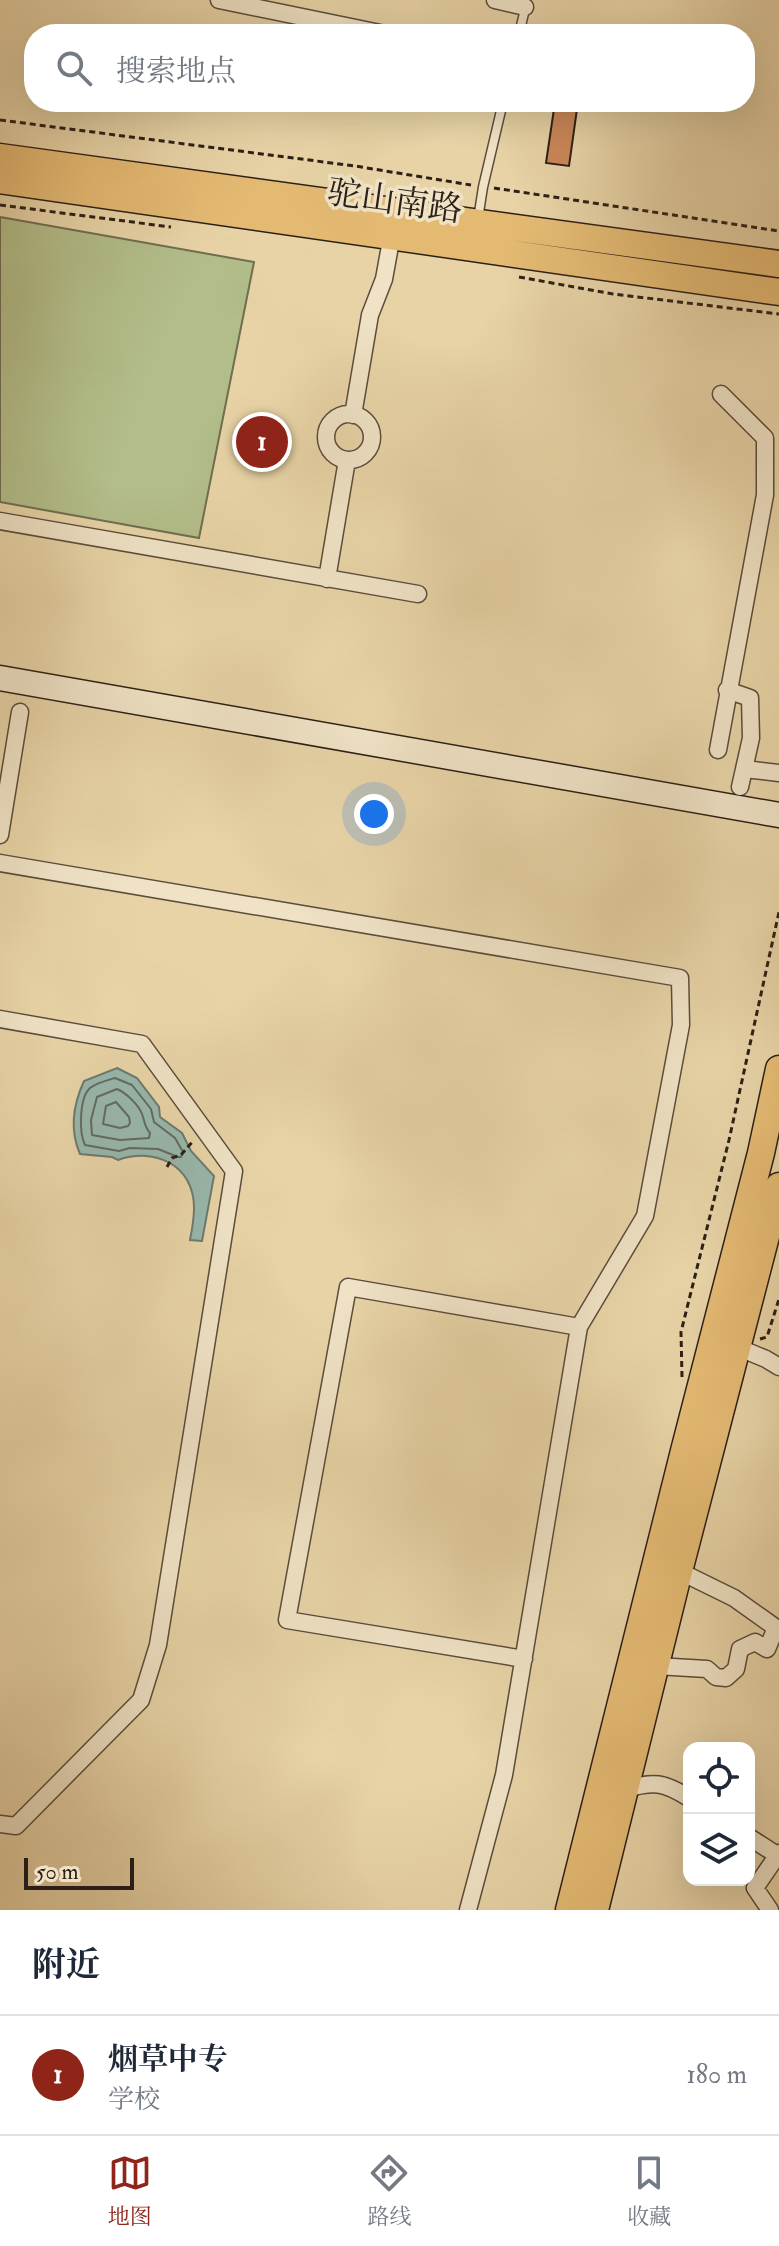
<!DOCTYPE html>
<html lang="zh">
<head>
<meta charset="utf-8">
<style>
  :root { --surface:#fff; --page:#f2f2f3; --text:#1f2937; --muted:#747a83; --line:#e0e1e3; --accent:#8f2418 }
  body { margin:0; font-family:"IM FELL Double Pica","Noto Serif SC",serif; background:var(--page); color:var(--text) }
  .controls { position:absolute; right:24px; bottom:24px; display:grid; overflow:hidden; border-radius:16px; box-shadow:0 8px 32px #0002 }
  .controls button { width:72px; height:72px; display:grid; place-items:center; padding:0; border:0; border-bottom:2px solid var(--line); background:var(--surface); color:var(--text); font:40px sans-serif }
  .scale { position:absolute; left:24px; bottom:20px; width:110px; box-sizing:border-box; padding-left:8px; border:4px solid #2c1f17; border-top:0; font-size:22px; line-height:28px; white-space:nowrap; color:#2c1f17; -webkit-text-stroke:6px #efe2c5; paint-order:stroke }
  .you { position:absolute; left:374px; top:814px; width:28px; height:28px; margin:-20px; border:6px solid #fff; border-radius:50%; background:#1a73e8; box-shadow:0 0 0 12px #1a73e833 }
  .badge { display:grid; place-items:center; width:52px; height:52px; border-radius:50%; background:var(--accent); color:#fff; font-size:26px; font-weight:700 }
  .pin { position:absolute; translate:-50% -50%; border:4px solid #fff; box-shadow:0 2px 8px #0006 }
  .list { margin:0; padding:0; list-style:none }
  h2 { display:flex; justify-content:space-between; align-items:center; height:104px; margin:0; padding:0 32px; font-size:34px }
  h2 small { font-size:26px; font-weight:400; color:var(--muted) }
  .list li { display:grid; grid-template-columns:52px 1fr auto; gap:24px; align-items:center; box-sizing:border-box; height:120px; padding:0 32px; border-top:2px solid var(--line) }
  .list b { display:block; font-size:30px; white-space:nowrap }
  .list p { margin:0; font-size:26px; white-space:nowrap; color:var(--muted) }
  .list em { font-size:26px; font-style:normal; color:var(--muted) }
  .icon { flex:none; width:44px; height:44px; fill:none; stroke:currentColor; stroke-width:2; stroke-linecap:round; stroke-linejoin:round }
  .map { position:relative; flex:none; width:779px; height:1910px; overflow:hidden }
  .search { position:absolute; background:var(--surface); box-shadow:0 8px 32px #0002; left:24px; right:24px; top:24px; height:88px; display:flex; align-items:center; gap:20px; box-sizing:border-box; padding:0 28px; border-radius:32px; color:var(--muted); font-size:30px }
  .sheet { height:224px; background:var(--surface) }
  nav { display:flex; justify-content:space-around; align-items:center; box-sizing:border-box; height:112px; border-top:2px solid var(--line); background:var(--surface); font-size:22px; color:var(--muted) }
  nav a { display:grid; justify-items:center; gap:4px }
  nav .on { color:var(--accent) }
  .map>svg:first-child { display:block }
  .green { fill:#b2bd89; stroke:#6f6e50; stroke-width:2 }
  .water { fill:#97b7ac; stroke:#6c7a70; stroke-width:2 }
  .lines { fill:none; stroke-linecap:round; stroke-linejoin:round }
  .shore { stroke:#626b62; stroke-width:2 }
  .building { fill:#cb8859; stroke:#2c1f17; stroke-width:2 }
  .lane-casing { stroke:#5b4c3b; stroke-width:11 }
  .street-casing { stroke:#5b4c3b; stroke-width:19 }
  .secondary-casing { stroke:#2c1f17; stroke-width:27 }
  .primary-casing { stroke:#2c1f17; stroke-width:29 }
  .path { stroke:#2c1f17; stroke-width:3; stroke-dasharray:6 4; stroke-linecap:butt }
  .lane { stroke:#efe2c5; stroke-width:8 }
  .street { stroke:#efe2c5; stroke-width:16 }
  .secondary { stroke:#efe2c5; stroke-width:24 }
  .primary { stroke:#e4ba73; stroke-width:26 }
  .labels { text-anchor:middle; stroke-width:7; stroke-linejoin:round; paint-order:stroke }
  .street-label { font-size:34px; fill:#2c1f17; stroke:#efe2c5 }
</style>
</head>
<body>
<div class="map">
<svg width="779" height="1910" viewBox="0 0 779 1910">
  <rect width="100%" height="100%" fill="#e7d3a6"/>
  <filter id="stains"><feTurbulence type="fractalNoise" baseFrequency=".0025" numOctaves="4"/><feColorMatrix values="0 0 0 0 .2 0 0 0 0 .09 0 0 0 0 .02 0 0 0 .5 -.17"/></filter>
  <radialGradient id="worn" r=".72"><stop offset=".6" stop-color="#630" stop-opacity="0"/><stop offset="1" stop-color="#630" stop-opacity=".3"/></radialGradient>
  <path class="green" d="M0 217 254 262 199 538 0 502Z"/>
  <path class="water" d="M117 1068 137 1078 159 1107 160 1117 182 1133 191 1151 214 1176 202 1241 190 1240C192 1230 194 1219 194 1208 194 1165 155 1147 118 1160L112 1157 80 1154C69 1129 73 1105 84 1081Z"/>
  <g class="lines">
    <path class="shore" d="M115 1078 132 1085 151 1109 154 1122 175 1138 183 1152 181 1157H178L158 1149 130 1148 119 1151 85 1145C79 1133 79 1098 90 1088 96 1083 108 1080 115 1078Z
      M117 1089C126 1093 138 1104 142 1114 145 1122 144 1126 150 1133L149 1138 120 1140 92 1135 91 1120 97 1097Z
      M116 1102 129 1117 130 1123 128 1126 120 1128 103 1124 106 1106Z"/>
  </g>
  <path class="building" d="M555 102H578L569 166 546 163Z"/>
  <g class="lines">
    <g class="lane-casing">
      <path id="lane" d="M519 34 526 5
        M478 219 483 187 503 102"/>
    </g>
    <g class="street-casing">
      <path id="street" d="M219 0 385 34
        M495 0 525 7
        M326 437a23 23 0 1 1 46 0a23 23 0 1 1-46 0Z
        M353 415 370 315 384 279 392 235
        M0 521 418 594
        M327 579 347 460
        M727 690 750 698 751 738 740 787
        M718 750 765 495V438L721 394
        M745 769 779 773
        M0 835 20 712
        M0 863 680 978 681 1025 645 1216 579 1327 504 1775 468 1910
        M0 1019 142 1044 234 1171 158 1645 141 1700 16 1826 0 1824
        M737 1347 766 1359 779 1367
        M679 1571 734 1598 779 1630
        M524 1659 287 1620 348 1287 579 1327
        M656 1666 707 1669 716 1677 726 1678 736 1669 740 1649 755 1642 767 1649 776 1628
        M625 1789C654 1781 664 1782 689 1798
        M749 1837 777 1855
        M770 1910 755 1888 779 1853"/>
    </g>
    <g class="secondary-casing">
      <path id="secondary" d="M0 678 779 815"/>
    </g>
    <g class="primary-casing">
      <path id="primary" d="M0 157 779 264
        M0 180 779 292
        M569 1910 684 1451 761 1153 779 1069
        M595 1910 679 1571 779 1186"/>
    </g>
    <path class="path" d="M0 120 355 166 471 185
      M494 188 779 231
      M0 205 171 227
      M519 277 613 294 779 314
      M167 1167 172 1158 181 1155 193 1141
      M760 1339 767 1337 779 1299
      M682 1377 681 1332 729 1140 779 912"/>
    <use href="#lane" class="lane"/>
    <use href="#street" class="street"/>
    <use href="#secondary" class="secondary"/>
    <use href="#primary" class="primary"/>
  </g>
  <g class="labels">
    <g class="street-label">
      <text transform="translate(395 200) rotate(8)" y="12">驼山南路</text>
    </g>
  </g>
  <rect width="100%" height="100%" filter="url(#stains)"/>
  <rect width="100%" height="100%" fill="url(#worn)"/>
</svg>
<div class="controls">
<button><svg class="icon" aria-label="locate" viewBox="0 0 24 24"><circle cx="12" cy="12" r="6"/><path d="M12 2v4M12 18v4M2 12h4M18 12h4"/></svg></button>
<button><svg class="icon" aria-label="layers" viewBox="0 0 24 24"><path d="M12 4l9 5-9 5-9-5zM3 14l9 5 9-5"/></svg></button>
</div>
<div class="scale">50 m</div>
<div class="you"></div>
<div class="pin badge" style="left:262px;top:442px">1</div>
<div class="search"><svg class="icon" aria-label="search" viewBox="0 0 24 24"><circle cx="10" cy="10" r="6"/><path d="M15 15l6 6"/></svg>搜索地点</div>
</div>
<section class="sheet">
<h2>附近<small></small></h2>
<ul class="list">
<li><span class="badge">1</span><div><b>烟草中专</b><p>学校</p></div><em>180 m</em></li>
</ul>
</section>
<nav>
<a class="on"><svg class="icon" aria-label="map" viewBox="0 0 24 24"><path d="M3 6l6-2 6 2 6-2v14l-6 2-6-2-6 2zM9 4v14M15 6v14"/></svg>地图</a>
<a><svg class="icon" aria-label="directions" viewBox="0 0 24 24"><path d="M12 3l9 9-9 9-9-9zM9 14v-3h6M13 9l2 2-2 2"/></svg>路线</a>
<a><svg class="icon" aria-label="saved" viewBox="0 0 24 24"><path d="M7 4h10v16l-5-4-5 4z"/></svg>收藏</a>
</nav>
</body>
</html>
